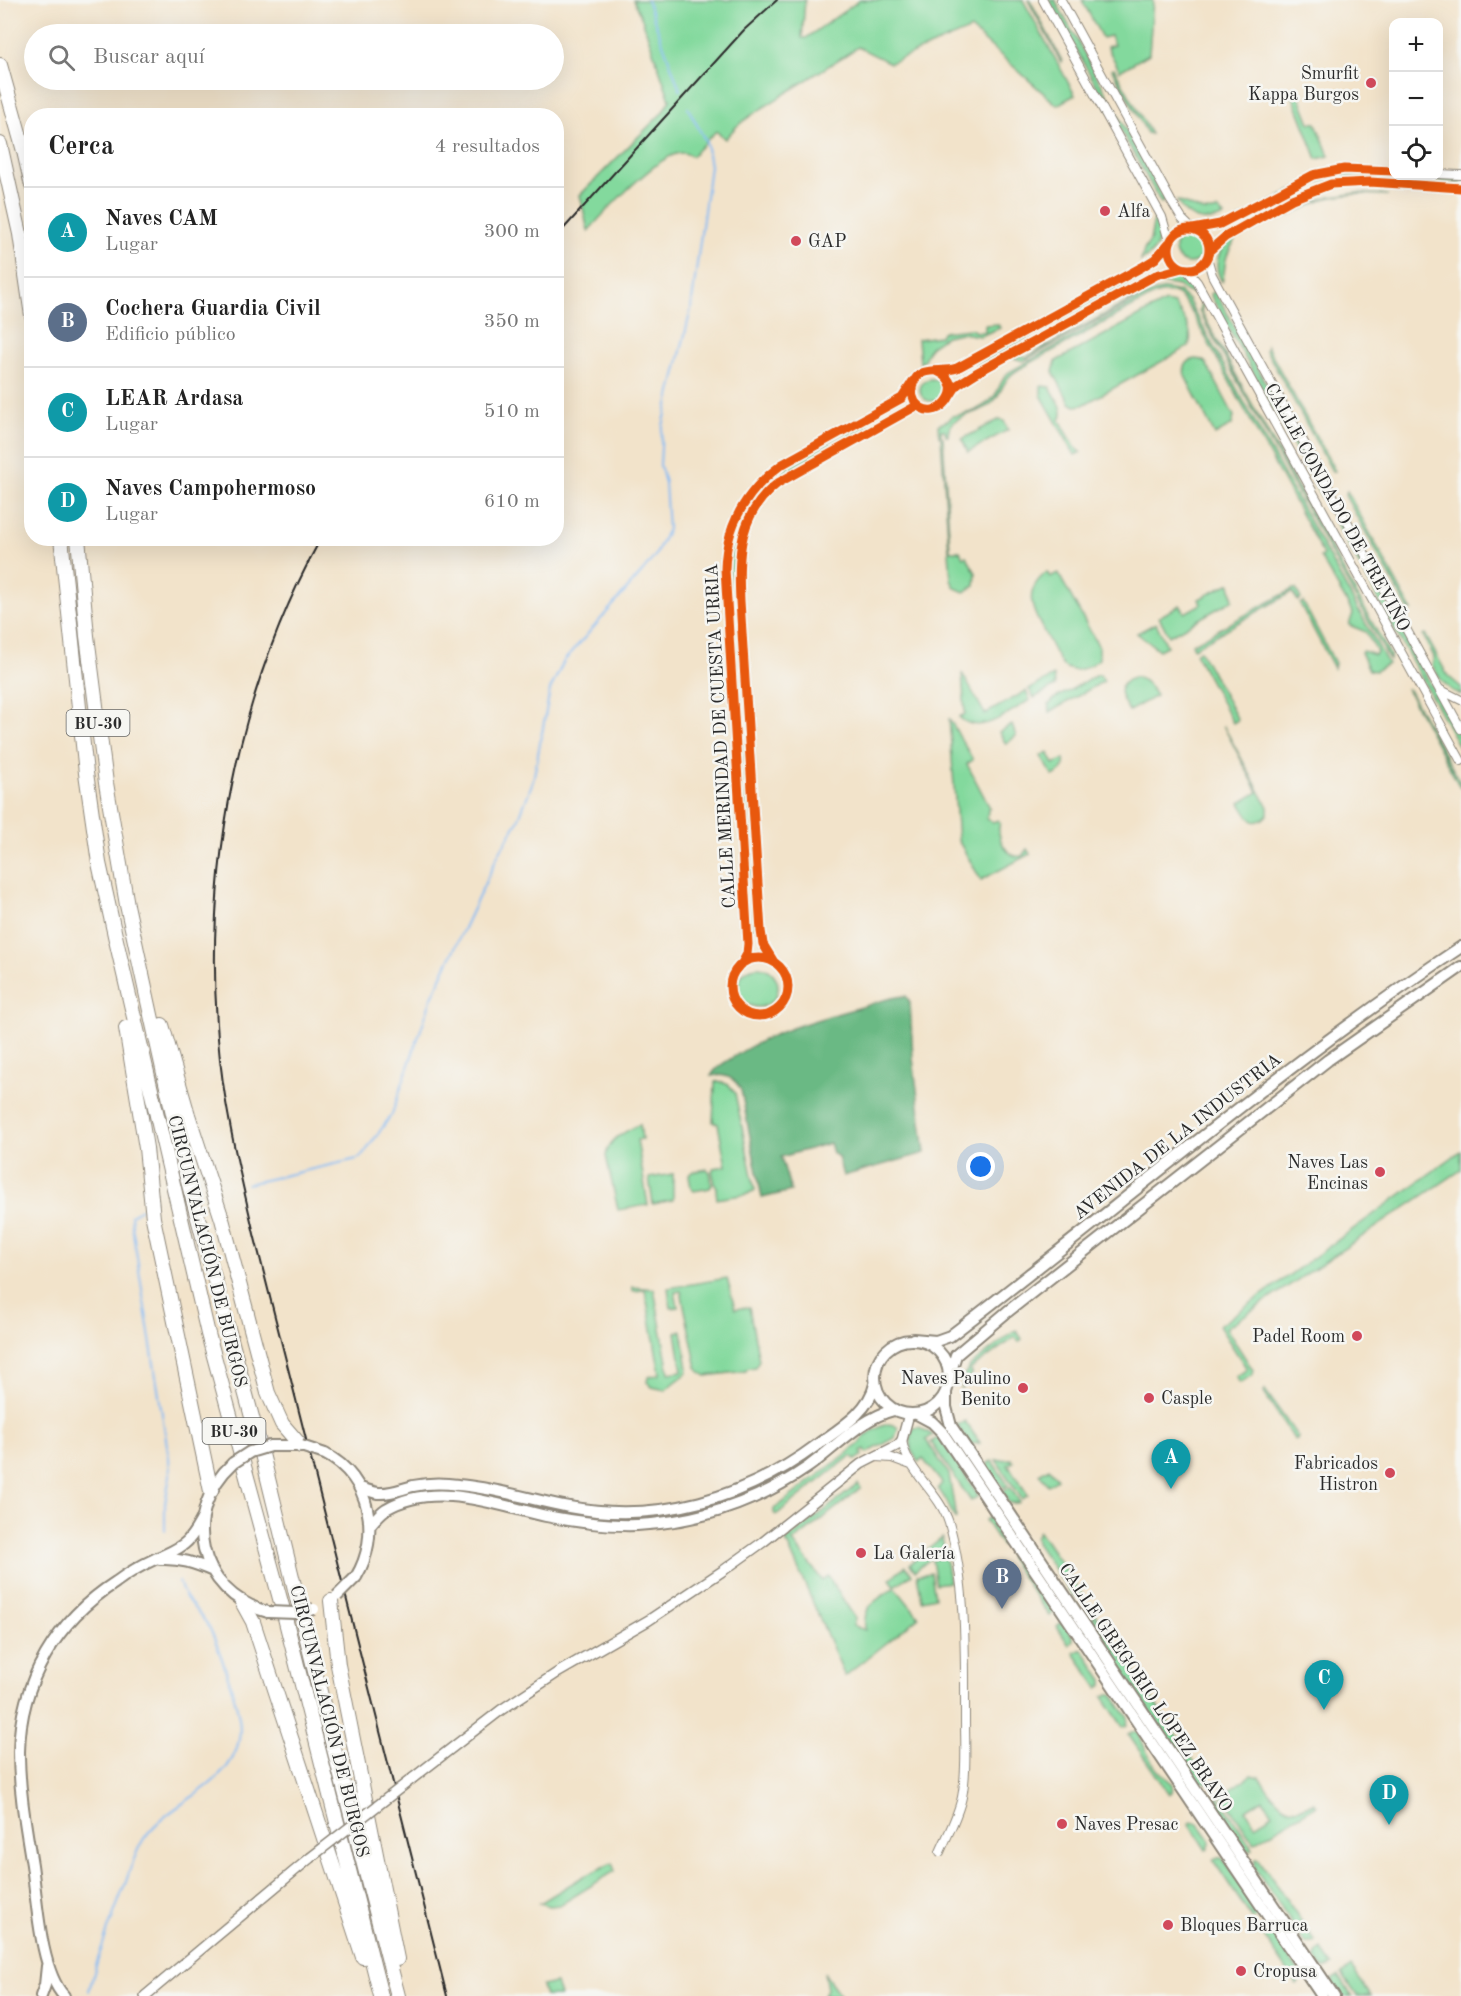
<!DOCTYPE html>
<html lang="es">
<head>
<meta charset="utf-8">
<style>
  :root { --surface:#fff; --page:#f2f2f2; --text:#222; --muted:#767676; --line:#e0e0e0; --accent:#d1495b }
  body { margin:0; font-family:"Old Standard TT",serif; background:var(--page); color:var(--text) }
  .controls { position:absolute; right:18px; top:18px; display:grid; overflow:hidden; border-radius:12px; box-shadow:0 6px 24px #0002 }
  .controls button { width:54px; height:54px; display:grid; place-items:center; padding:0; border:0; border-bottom:2px solid var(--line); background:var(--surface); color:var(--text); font:30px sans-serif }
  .you { position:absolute; left:981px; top:1167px; width:21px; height:21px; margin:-15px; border:4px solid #fff; border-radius:50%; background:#1a73e8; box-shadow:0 0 0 9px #1a73e833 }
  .badge { display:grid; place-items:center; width:39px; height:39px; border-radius:50%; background:var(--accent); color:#fff; font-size:20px; font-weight:700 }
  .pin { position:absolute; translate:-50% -50px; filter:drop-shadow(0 2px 3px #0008) }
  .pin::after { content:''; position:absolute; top:32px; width:21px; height:18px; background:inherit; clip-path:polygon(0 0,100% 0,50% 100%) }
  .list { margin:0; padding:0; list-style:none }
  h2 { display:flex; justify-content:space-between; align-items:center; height:78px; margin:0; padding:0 24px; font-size:26px }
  h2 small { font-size:20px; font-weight:400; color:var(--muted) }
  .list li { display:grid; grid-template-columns:39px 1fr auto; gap:18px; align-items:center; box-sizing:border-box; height:90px; padding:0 24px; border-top:2px solid var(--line) }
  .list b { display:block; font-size:22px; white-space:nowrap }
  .list p { margin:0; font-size:20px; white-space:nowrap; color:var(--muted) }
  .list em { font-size:20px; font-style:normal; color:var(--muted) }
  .icon { flex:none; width:33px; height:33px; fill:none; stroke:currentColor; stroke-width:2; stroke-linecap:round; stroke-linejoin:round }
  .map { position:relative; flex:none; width:1461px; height:1996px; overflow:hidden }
  .search { position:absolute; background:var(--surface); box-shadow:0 6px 24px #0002; left:24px; top:24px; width:540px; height:66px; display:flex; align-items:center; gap:15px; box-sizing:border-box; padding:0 21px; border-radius:33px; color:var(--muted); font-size:22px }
  .panel { position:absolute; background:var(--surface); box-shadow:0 6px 24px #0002; left:24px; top:108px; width:540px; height:438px; border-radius:24px }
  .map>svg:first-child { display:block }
  .green { fill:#83d99d; stroke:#578264; stroke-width:1.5; fill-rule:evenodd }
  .forest { fill:#6ab984; stroke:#4a7258; stroke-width:1.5 }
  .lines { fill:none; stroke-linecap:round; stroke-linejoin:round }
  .stream { stroke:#84bbf4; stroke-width:2 }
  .minor-casing { stroke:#8e877a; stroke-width:10 }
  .tertiary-casing { stroke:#8e877a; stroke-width:12 }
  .secondary-casing { stroke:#8e877a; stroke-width:14 }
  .motorway-casing { stroke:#8e877a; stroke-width:16 }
  .minor { stroke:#fff; stroke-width:8 }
  .tertiary { stroke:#fff; stroke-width:9 }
  .secondary { stroke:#fff; stroke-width:10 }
  .motorway { stroke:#fff; stroke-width:14 }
  .rail { stroke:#2b2b2b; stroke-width:2 }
  .tertiary-bridge-casing { stroke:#8e877a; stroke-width:12; stroke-linecap:butt }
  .secondary-bridge-casing { stroke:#8e877a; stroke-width:14; stroke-linecap:butt }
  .tertiary-bridge { stroke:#fff; stroke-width:9 }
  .secondary-bridge { stroke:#fff; stroke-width:10 }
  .cycleway-casing { stroke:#f6f6f2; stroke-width:13 }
  .cycleway { stroke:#e8590c; stroke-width:9 }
  .poi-dot { fill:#d1495b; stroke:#f6f6f2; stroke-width:2 }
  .labels { text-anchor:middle; stroke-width:5; stroke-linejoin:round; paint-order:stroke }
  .shield { fill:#f6f6f2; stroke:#686867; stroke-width:1.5 }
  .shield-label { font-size:16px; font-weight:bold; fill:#2b2b2b }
  .poi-label { font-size:18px; fill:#2b2b2b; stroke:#f6f6f2; text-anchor:start }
  .street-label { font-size:18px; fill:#2b2b2b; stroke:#f6f6f2 }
</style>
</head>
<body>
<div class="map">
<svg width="1461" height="1996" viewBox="0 0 1461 1996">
  <rect width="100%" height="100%" fill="#f6f6f2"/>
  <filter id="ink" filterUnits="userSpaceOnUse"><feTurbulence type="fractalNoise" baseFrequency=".0167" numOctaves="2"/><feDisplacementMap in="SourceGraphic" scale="12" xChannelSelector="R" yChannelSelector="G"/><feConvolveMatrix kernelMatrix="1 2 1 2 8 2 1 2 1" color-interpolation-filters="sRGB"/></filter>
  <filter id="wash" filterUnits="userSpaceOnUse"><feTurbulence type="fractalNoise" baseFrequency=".008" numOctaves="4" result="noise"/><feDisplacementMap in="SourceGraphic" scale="24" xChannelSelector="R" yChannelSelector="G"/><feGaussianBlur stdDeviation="1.35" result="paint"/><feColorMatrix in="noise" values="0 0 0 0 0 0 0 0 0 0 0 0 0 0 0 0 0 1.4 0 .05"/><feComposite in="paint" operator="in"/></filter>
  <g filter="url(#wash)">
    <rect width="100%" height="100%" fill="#f2e3ca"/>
    <path class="green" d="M633 0H805L802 38H806L860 0H1023L1075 95 1057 105 971 29 890 63 858 47 753 114 737 126 725 139 716 131 692 156C689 155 686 153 683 153 660 151 604 213 588 231L580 195 662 113 670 100 642 19Z
      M1028 0H1030L1062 61 1061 62Z
      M1049 0H1055L1165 201 1161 203Z
      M1082 0H1153L1149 54 1120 71 1107 47 1114 45 1110 36 1102 38Z
      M1114 68 1151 134 1147 133 1112 69Z
      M1298 92 1310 123H1316L1329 156 1317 159 1292 94Z
      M1345 174 1461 180V183C1419 180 1361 170 1322 181 1291 190 1262 210 1234 225L1233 223C1269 204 1304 179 1345 174Z
      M1356 193 1388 195 1356 194 1329 197 1278 220 1321 199Z
      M1177 201C1192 205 1202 215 1218 210L1224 216C1205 225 1187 220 1177 201Z
      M1155 213C1164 232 1161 250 1141 261L1144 250 1150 241Z
      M1175 249a14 14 0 1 1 28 0a14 14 0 1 1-28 0Z
      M1235 237C1234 245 1230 248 1227 256 1224 265 1225 274 1222 282 1212 265 1218 247 1235 237Z
      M1143 272 1144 275 977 366 976 364Z
      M1171 276 1187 281 1199 295 1187 292 1178 286 1153 282Z
      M1148 285 1145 294 1023 361 1014 358 1019 355 1027 357 1142 294Z
      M1166 289 1179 292 1188 300 1388 664 1375 671 1369 670 1361 652 1363 651 1375 655 1377 652 1366 632 1349 625 1353 613 1320 557 1323 555 1311 532 1195 318C1184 299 1178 287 1154 295L1016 371C1003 379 1003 391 994 401 980 417 948 412 948 436H946L945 430H941V436H939L938 425 949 420 952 416C968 414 987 409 997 392 1001 384 1002 378 1009 372L1153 292Z
      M1215 291 1461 739V750L1210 294Z
      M1202 300 1204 303 1201 311 1390 655V661L1199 311Z
      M1165 302 1174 304C1183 316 1196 333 1188 347L1083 405 1075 406 1070 403 1053 372 1056 361Z
      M998 324 1000 328 980 336 961 333 946 336 930 347 923 362 920 363 918 339 940 336 942 332 971 329 976 332H985V325Z
      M1267 346 1335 471H1332L1266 350Z
      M1195 359 1203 360 1206 363 1234 416 1232 425 1215 435 1185 376C1183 367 1186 361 1195 359Z
      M920 390a11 11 0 1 1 22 0a11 11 0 1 1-22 0Z
      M1041 386 1050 387C1055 397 1067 410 1060 420L1075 447 1081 452 1075 455 1041 395Z
      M1000 419 1004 421 1008 430 968 452 962 439Z
      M867 423 869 426C801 464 731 486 734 578L756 927 753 928 730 572C729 484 803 459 867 423Z
      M941 437H943L950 551H960L963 557 966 556 976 573 975 586 964 592 955 588 951 580Z
      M1347 491 1404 596 1412 610 1408 609 1345 495Z
      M1047 572 1050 577 1058 573 1099 647V659C1087 669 1073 676 1061 664 1055 653 1049 641 1043 630 1031 607 1023 591 1047 572Z
      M1230 583 1233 600 1169 636 1159 617 1180 605 1185 613 1201 604 1199 599Z
      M1293 589H1296L1301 599 1298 601 1292 592 1194 648 1192 644Z
      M1303 602 1335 663 1334 668 1300 604Z
      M1156 623 1167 646 1159 650 1137 633Z
      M1425 634 1448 676 1461 687V695C1446 689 1440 679 1432 665L1434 657 1423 635Z
      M1200 651 1238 720 1233 723 1195 653Z
      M962 673 985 714 1026 691 1030 700C1010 711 980 738 959 717L965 714Z
      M1097 675H1100L1104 681 1050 712 1049 705 1054 699Z
      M1054 676 1055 686 1034 698 1029 689Z
      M1134 677C1146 679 1150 686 1156 696L1129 711C1120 696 1113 686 1134 677Z
      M1406 688 1409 690 1461 784V789Z
      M949 718 973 760 967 764 990 808 988 809 987 819 993 822 998 820 1000 823C995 835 1007 860 1022 856L1027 849 1030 854 981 880 958 840Z
      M1012 725 1016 736 1006 744 999 732Z
      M1223 725 1268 807V814C1253 831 1248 816 1240 803L1258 792Z
      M1048 752 1054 764 1064 759C1066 769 1060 772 1053 776L1041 756Z
      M738 987a20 20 0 1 1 40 0a20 20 0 1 1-40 0Z
      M718 1081 729 1085 735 1093 755 1190 748 1194 717 1199 716 1190 717 1187 715 1184 712 1171 714 1168 726 1166 718 1124 713 1122 715 1082Z
      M640 1124 642 1139 637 1140 648 1205 618 1210 606 1156C608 1138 626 1132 640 1124Z
      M1461 1151V1170L1226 1328 1253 1370 1252 1375 1240 1383 1236 1377 1247 1369 1219 1326Z
      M707 1169 710 1172 712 1184 710 1188 694 1191 691 1188 689 1175 692 1172Z
      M673 1174V1200L653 1204 649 1178Z
      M727 1278 735 1309 749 1307 759 1360 755 1367 746 1369V1371L706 1376 701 1373 697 1368 681 1291 675 1292 678 1307 671 1308 668 1288Z
      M632 1287 654 1289 669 1373 682 1371 676 1332 682 1331 688 1369 686 1374 665 1390 652 1387 647 1382 648 1377 660 1374 645 1290 633 1291Z
      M1016 1330 1022 1339 1019 1342 1015 1337 970 1370 972 1373 963 1383 961 1390 964 1375 970 1366Z
      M1265 1390 1298 1437 1297 1440 1294 1439 1264 1393Z
      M965 1421 980 1443 972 1444 968 1442 957 1425Z
      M888 1424 894 1425 898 1428 895 1438 867 1453 865 1449 861 1451 863 1455 856 1460 851 1456 776 1515 774 1513V1509L859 1444C865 1434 877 1427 888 1424Z
      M919 1427 933 1435 926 1440 949 1474 956 1518 955 1519 946 1500 938 1488 942 1483 923 1459 918 1462 911 1449V1432L914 1428Z
      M939 1437 979 1496 971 1501 931 1442Z
      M1011 1459 1013 1462 1008 1465 1028 1495 1022 1499 996 1460Z
      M992 1461 1008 1485 1004 1488 999 1482 996 1483 987 1470 988 1463Z
      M1049 1468 1057 1479 1048 1485 1039 1474Z
      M858 1484 861 1488 793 1542 822 1580 828 1576 855 1618 853 1626 865 1630C862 1603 878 1600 895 1587L919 1617 845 1676 786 1541Z
      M1010 1487 1020 1502 1017 1503H1009L1002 1492Z
      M992 1516 1007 1537 1006 1543 1002 1546 985 1520Z
      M1039 1531 1083 1596 1076 1597 1071 1594 1036 1543 1035 1537Z
      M942 1538 944 1548 915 1571 910 1564Z
      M1015 1553H1017L1054 1608V1612L1049 1616 1008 1556Z
      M945 1557 949 1582 936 1584 932 1560Z
      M906 1566 912 1574 895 1586 890 1579Z
      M931 1573 935 1597 922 1600 917 1575Z
      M1089 1605 1208 1782 1206 1783 1197 1781 1086 1617 1085 1610Z
      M1061 1623 1065 1624 1073 1637V1640L1069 1645 1057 1627Z
      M1082 1649 1103 1680V1685L1098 1688 1074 1653Z
      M1108 1694H1112L1128 1718 1127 1725 1123 1727 1103 1697Z
      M1132 1732H1138C1148 1756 1152 1767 1173 1784L1172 1792 1169 1794 1128 1734Z
      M1251 1775 1259 1777C1275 1797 1285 1821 1314 1802L1317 1805 1254 1843 1222 1795ZM1263 1799 1273 1814 1255 1825 1246 1810Z
      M1219 1797 1253 1849 1251 1850 1243 1849 1215 1809V1802Z
      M1192 1822 1199 1824 1211 1841 1208 1849 1206 1850 1189 1824Z
      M1215 1858H1222L1257 1908V1916L1253 1920 1213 1860Z
      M1258 1858 1315 1941 1313 1943H1305L1255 1868V1860Z
      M612 1863 615 1871 560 1905 550 1906 540 1903 584 1876Z
      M1264 1928 1271 1930 1301 1975 1302 1978 1297 1985 1259 1929Z
      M1321 1949 1332 1965 1326 1969 1322 1968 1315 1957 1317 1952Z
      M1351 1967 1371 1996H1357L1342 1974Z
      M824 1973 841 1996H823L827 1989Z
      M1339 1976 1352 1996H1341L1333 1983 1334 1979Z
      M556 1983 560 1996H545L542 1986Z"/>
    <path class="forest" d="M906 996 910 1002 913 1058 925 1153 843 1176 838 1157 833 1153 830 1143 781 1157 791 1191 762 1198 741 1090C735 1078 725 1073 711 1076 716 1067 724 1063 732 1058 772 1031 815 1020 861 1007 876 1003 891 996 906 996Z"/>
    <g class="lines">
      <path class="stream" d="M647 0 680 90
        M247 1184 357 1159 363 1155 392 1114 432 997 498 855 518 821 533 781 550 690 564 661 643 571 655 556 668 529 665 483 660 465 662 430 691 309 710 166 706 142 688 108
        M141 1209 131 1215 132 1226 169 1458 170 1475 165 1503V1530
        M89 1991C98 1955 111 1921 124 1887 130 1871 135 1851 145 1837 175 1795 249 1783 239 1718 236 1699 218 1644 209 1627 199 1611 184 1601 179 1582"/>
    </g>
  </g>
  <g filter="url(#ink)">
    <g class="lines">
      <g class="minor-casing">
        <path id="minor" d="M1043 0 1162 217 1169 241
          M1061 0 1171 201 1182 219 1191 228
          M1438 174 1461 175
          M1169 249a20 20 0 1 1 40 0a20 20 0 1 1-40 0Z
          M1193 229 1220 224 1313 175 1344 169 1394 171
          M1209 251 1225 237 1292 199 1331 184 1370 182 1461 188
          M1207 257 1212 275 1461 729
          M1186 269 1197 282 1461 761
          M937 371C972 386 934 428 915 402 912 396 911 390 913 384 919 364 942 374 957 368L1142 267 1155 259 1169 243
          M951 395 957 385 976 373 1156 275 1182 268
          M1441 690 1461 700
          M730 987a29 29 0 1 1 58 0a29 29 0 1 1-58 0Z
          M774 962 763 944 761 931 740 601C738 554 738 514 778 483L918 405
          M741 965 747 954 748 944 725 569C726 525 746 491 781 465L902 398 913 381
          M902 1440C907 1473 939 1491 949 1523 967 1585 965 1654 965 1719 965 1744 967 1772 962 1797 958 1816 948 1834 940 1852
          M876 1457 892 1458 911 1465"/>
      </g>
      <g class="tertiary-casing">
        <path id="tertiary" d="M413 1778 501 1710 557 1673 649 1620 724 1570 763 1542 861 1464 898 1445 902 1440 909 1414
          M145 1996 310 1858"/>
      </g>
      <g class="secondary-casing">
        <path id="secondary" d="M913 1339 936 1341 950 1336C1120 1206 1282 1065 1461 947
          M875 1377a37 37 0 1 1 74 0a37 37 0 1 1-74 0Z
          M949 1377 956 1355 1007 1312 1328 1060 1461 967
          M946 1391V1407L951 1426 1334 1996
          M917 1414 932 1422 942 1432 1322 1996
          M270 1446H301
          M325 1454C371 1477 381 1536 356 1577
          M233 1463C180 1512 197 1593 268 1612
          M360 1488C366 1490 372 1492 378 1493 390 1494 402 1489 413 1486 428 1483 444 1483 458 1485 496 1488 532 1500 569 1507 658 1524 746 1498 817 1445 839 1429 869 1412 875 1384
          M370 1525C375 1519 380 1513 386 1509 435 1480 497 1505 546 1516 577 1522 606 1526 637 1525 698 1522 757 1502 808 1467 835 1448 861 1418 894 1410
          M160 1559C180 1558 195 1563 213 1571
          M41 1996 45 1985 47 1966
          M64 1996C40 1970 37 1900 32 1865 26 1828 19 1790 19 1752 20 1681 57 1620 116 1582 128 1573 142 1565 155 1559 165 1555 175 1551 184 1544 192 1538 197 1528 202 1519"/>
      </g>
      <g class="motorway-casing">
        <path id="motorway" d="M0 65 24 151 32 186
          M0 144 20 234 32 316
          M61 538 86 773 99 863 116 940 208 1334 282 1606 381 1996
          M78 538 87 636 106 783 127 905 151 1015 188 1181 262 1454 332 1741 398 1996
          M162 1025 188 1115 222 1219 268 1393 282 1424 301 1446
          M126 1028 146 1148 153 1218 211 1491
          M331 1601 338 1665 397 1959
          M242 1602 253 1622 363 1957"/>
      </g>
      <use href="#minor" class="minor"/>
      <use href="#tertiary" class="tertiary"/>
      <use href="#secondary" class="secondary"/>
      <use href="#motorway" class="motorway"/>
      <path class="rail" d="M556 237 744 30 777 0
        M321 538C237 692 204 864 218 1038 223 1104 239 1169 254 1234L447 1996"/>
      <g class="tertiary-bridge-casing">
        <path id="tertiary-bridge" d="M310 1858 413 1778"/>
      </g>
      <g class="secondary-bridge-casing">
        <path id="secondary-bridge" d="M301 1446 325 1454
          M233 1463 250 1452 270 1446
          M337 1596 356 1577
          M268 1612 296 1613 314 1609"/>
      </g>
      <use href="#tertiary-bridge" class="tertiary-bridge"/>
      <use href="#secondary-bridge" class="secondary-bridge"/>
      <g class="cycleway-casing">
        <path id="cycleway" d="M1169 249a20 20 0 1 1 40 0a20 20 0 1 1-40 0Z
          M1193 229 1220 224 1313 175 1344 169 1394 171
          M1209 251 1225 237 1292 199 1331 184 1370 182 1461 188
          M937 371C972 386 934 428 915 402 912 396 911 390 913 384 919 364 942 374 957 368L1142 267 1155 259 1169 243
          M950 396 957 385 976 373 1156 275 1182 268
          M730 987a29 29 0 1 1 58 0a29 29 0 1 1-58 0Z
          M774 962 763 944 761 931 740 601C738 554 738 514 778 483L918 405
          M741 965 747 954 748 944 725 569C726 525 746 491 781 465L902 398 913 381"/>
      </g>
      <use href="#cycleway" class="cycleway"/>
    </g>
  </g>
  <g class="poi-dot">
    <circle cx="1371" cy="83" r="6"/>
    <circle cx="1105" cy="211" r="6"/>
    <circle cx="796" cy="241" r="6"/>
    <circle cx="1380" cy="1172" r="6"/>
    <circle cx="1357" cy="1336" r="6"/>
    <circle cx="1023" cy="1388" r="6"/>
    <circle cx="1149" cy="1398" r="6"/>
    <circle cx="1390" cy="1473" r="6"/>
    <circle cx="861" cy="1553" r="6"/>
    <circle cx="1062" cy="1824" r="6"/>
    <circle cx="1168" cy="1925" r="6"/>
    <circle cx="1241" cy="1971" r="6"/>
  </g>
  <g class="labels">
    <g class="shield">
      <rect x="66.5" y="710" width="63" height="26" rx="4.5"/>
      <rect x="202.5" y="1418" width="63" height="26" rx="4.5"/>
    </g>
    <g class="shield-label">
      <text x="98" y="729">BU-30</text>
      <text x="234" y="1437">BU-30</text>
    </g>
    <g class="poi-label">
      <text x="1359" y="79" text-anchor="end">Smurfit<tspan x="1359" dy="21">Kappa Burgos</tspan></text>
      <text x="1117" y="217">Alfa</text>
      <text x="808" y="247">GAP</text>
      <text x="1368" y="1168" text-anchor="end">Naves Las<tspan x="1368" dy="21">Encinas</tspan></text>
      <text x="1345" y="1342" text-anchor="end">Padel Room</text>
      <text x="1011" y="1384" text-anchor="end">Naves Paulino<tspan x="1011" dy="21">Benito</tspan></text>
      <text x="1161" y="1404">Casple</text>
      <text x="1378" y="1469" text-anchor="end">Fabricados<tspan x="1378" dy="21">Histron</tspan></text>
      <text x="873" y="1559">La Galería</text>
      <text x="1074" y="1830">Naves Presac</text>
      <text x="1180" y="1931">Bloques Barruca</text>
      <text x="1253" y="1977">Cropusa</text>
    </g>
    <g class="street-label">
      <text transform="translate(1338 507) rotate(61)" y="6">CALLE CONDADO DE TREVIÑO</text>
      <text transform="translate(720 736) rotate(-93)" y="6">CALLE MERINDAD DE CUESTA URRIA</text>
      <text transform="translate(1177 1136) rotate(-38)" y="6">AVENIDA DE LA INDUSTRIA</text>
      <text transform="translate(208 1251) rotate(76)" y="6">CIRCUNVALACIÓN DE BURGOS</text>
      <text transform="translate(1146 1687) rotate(56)" y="6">CALLE GREGORIO LÓPEZ BRAVO</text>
      <text transform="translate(330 1721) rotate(76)" y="6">CIRCUNVALACIÓN DE BURGOS</text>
    </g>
  </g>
</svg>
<div class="controls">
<button>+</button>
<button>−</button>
<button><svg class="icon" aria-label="locate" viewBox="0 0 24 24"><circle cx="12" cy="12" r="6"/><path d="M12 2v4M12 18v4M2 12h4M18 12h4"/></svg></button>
</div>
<div class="you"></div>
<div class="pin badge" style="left:1171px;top:1489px;background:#0f9aa8">A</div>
<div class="pin badge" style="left:1002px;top:1609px;background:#5c6f8a">B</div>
<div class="pin badge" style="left:1324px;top:1710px;background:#0f9aa8">C</div>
<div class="pin badge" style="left:1389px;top:1825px;background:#0f9aa8">D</div>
<div class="search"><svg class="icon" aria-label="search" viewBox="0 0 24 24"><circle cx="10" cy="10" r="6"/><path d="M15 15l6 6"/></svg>Buscar aquí</div>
<section class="panel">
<h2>Cerca<small>4 resultados</small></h2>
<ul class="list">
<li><span class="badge" style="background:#0f9aa8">A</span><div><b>Naves CAM</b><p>Lugar</p></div><em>300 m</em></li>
<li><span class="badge" style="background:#5c6f8a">B</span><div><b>Cochera Guardia Civil</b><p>Edificio público</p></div><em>350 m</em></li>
<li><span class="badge" style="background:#0f9aa8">C</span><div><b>LEAR Ardasa</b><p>Lugar</p></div><em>510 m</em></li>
<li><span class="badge" style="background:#0f9aa8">D</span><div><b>Naves Campohermoso</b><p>Lugar</p></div><em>610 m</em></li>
</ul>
</section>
</div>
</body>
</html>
